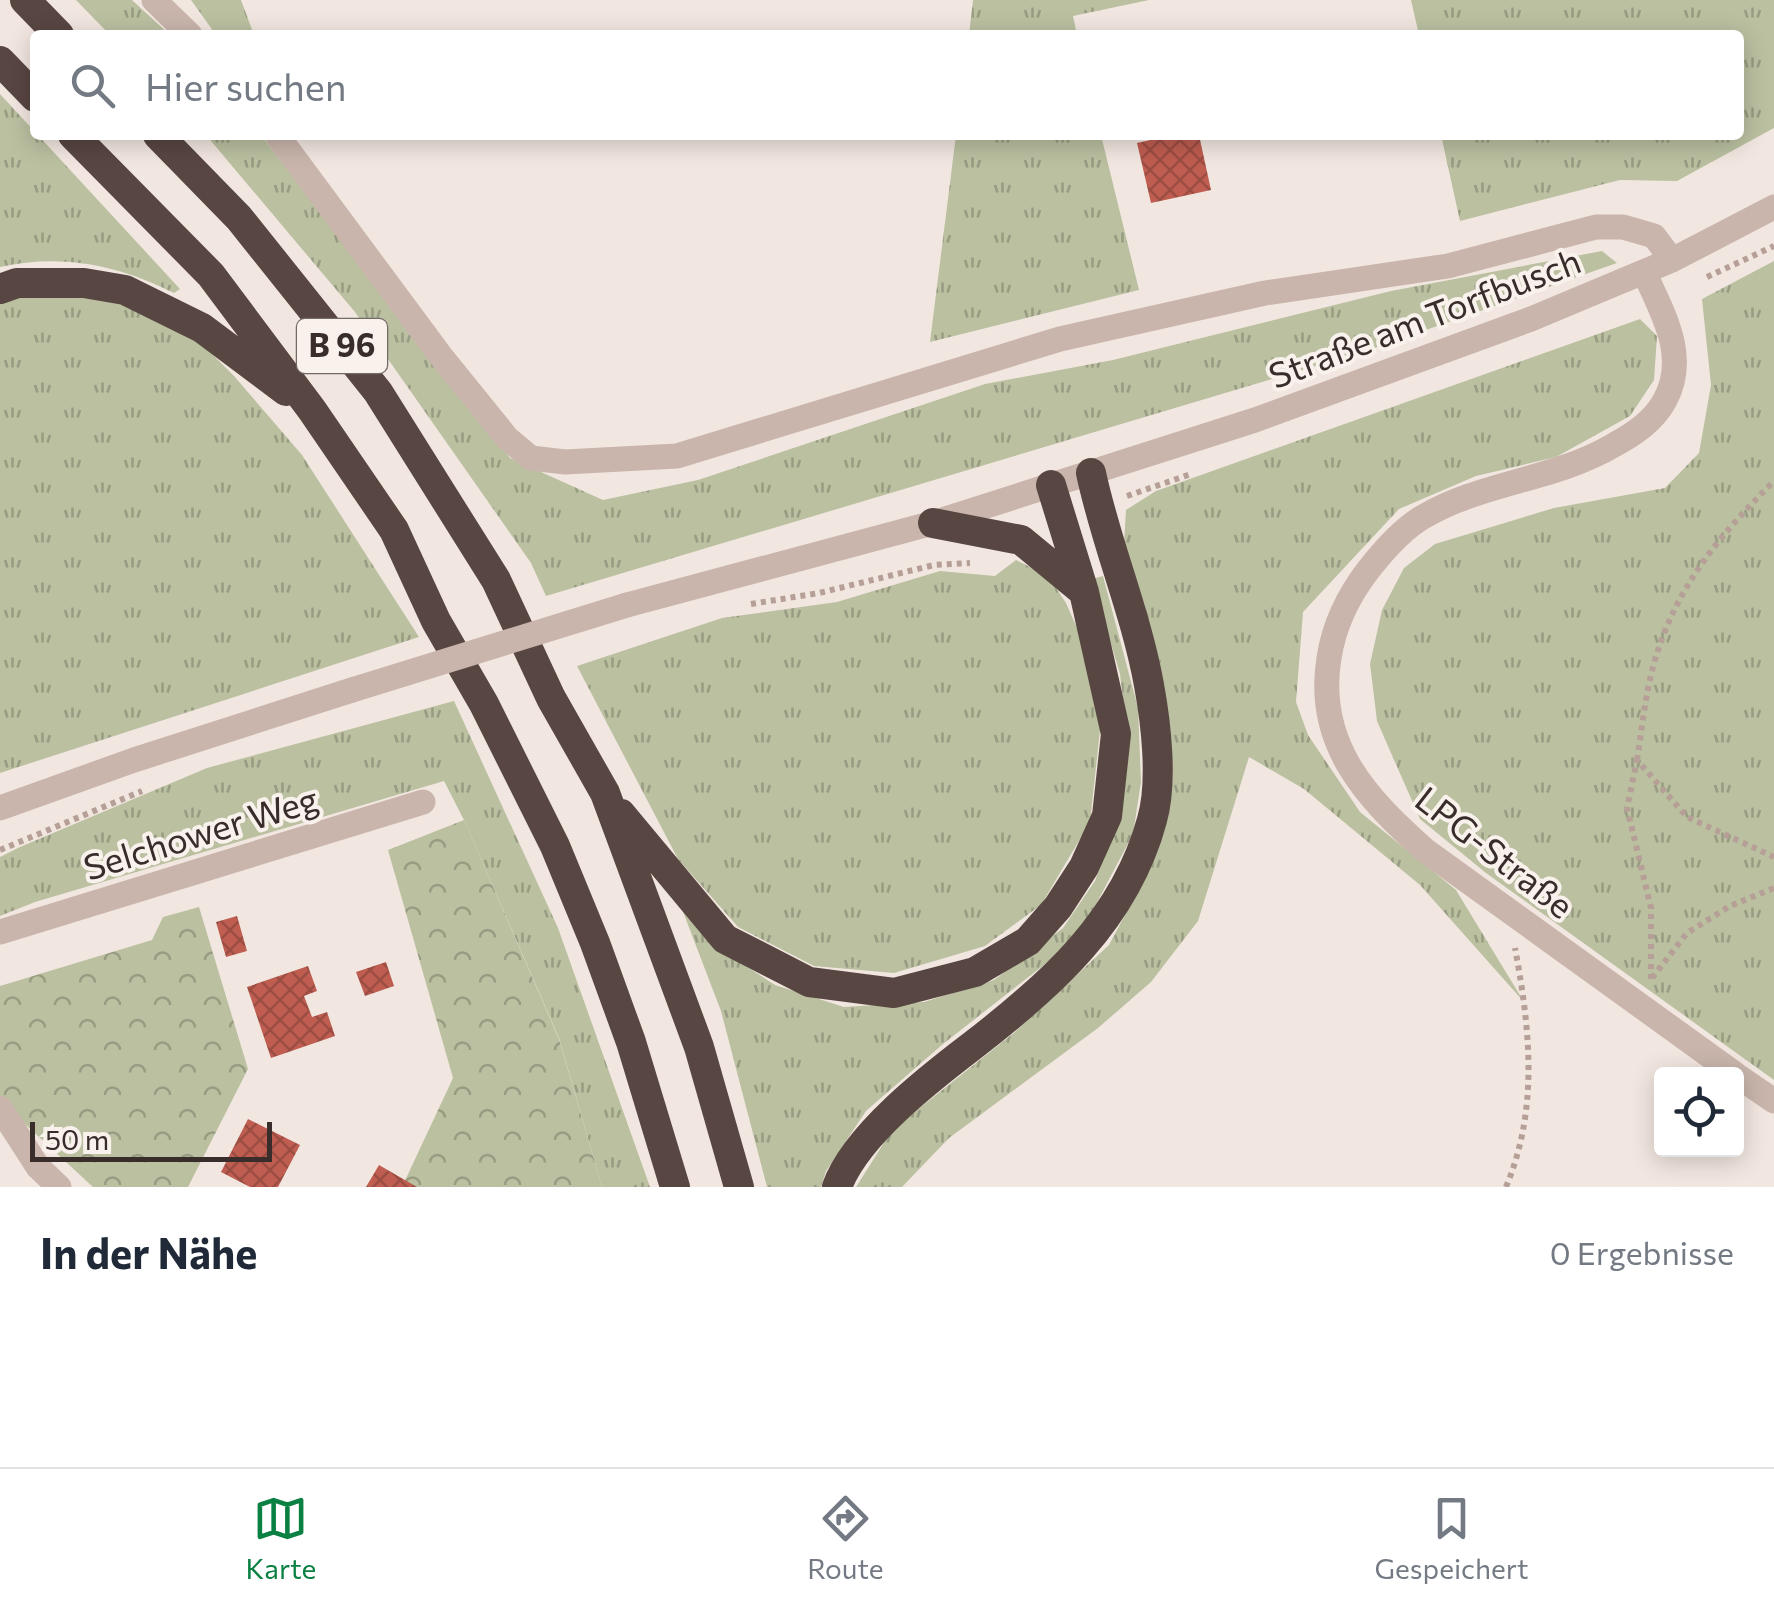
<!DOCTYPE html>
<html lang="de">
<head>
<meta charset="utf-8">
<style>
  :root { --surface:#fff; --page:#f2f2f3; --text:#1f2937; --muted:#747a83; --line:#e0e1e3; --accent:#0b8043 }
  body { margin:0; font-family:Commissioner,sans-serif; background:var(--page); color:var(--text) }
  .controls { position:absolute; right:30px; bottom:30px; display:grid; overflow:hidden; border-radius:10px; box-shadow:0 5px 25px #0003 }
  .controls button { width:90px; height:90px; display:grid; place-items:center; padding:0; border:0; border-bottom:2px solid var(--line); background:var(--surface); color:var(--text); font:50px sans-serif }
  .scale { position:absolute; left:30px; bottom:25px; width:242px; box-sizing:border-box; padding-left:10px; border:5px solid #382d2a; border-top:0; font-size:28px; line-height:35px; white-space:nowrap; color:#382d2a; -webkit-text-stroke:8px #f9f1ec; paint-order:stroke }
  .list { margin:0; padding:0; list-style:none }
  h2 { display:flex; justify-content:space-between; align-items:center; height:130px; margin:0; padding:0 40px; font-size:42px }
  h2 small { font-size:32px; font-weight:400; color:var(--muted) }
  .icon { flex:none; width:55px; height:55px; fill:none; stroke:currentColor; stroke-width:2; stroke-linecap:round; stroke-linejoin:round }
  .map { position:relative; flex:none; width:1774px; height:1187px; overflow:hidden }
  .search { position:absolute; background:var(--surface); box-shadow:0 5px 25px #0003; left:30px; right:30px; top:30px; height:110px; display:flex; align-items:center; gap:25px; box-sizing:border-box; padding:0 35px; border-radius:10px; color:var(--muted); font-size:38px }
  .sheet { height:280px; background:var(--surface) }
  nav { display:flex; justify-content:space-around; align-items:center; box-sizing:border-box; height:140px; border-top:2px solid var(--line); background:var(--surface); font-size:28px; color:var(--muted) }
  nav a { display:grid; justify-items:center; gap:5px }
  nav .on { color:var(--accent) }
  .map>svg:first-child { display:block }
  .grass { fill:url(#grass-tufts) }
  .forest { fill:url(#forest-crowns) }
  .building { fill:url(#building-cross-hatch) }
  .lines { fill:none; stroke-linecap:round; stroke-linejoin:round }
  .path { stroke:#b59f96; stroke-width:6; stroke-dasharray:5 5; stroke-linecap:butt }
  .minor { stroke:#c9b5ac; stroke-width:25 }
  .highway { stroke:#584642; stroke-width:30 }
  .minor-bridge { stroke:#c9b5ac; stroke-width:25 }
  .labels { text-anchor:middle; stroke-width:8; stroke-linejoin:round; paint-order:stroke }
  .shield { fill:#f9f1ec; stroke:#726864; stroke-width:2.5 }
  .shield-label { font-size:32px; font-weight:bold; fill:#382d2a }
  .street-label { font-size:35px; fill:#382d2a; stroke:#f9f1ec }
</style>
</head>
<body>
<div class="map">
<svg width="1774" height="1187" viewBox="0 0 1774 1187">
  <defs>
    <pattern id="grass-tufts" width="24" height="20" patternUnits="userSpaceOnUse" patternTransform="scale(2.5)"><rect width="24" height="20" fill="#bac0a0"/><path d="M3 7l-1-3M5 7V3M7 7l1-3M15 17l-1-3M17 17v-4M19 17l1-3" fill="none" stroke="#989c83"/></pattern>
    <pattern id="forest-crowns" width="20" height="18" patternUnits="userSpaceOnUse" patternTransform="scale(2.5)"><rect width="20" height="18" fill="#bac0a0"/><path d="M2 6a3 3 0 1 1 6 0M12 15a3 3 0 1 1 6 0" fill="none" stroke="#989c83"/></pattern>
    <pattern id="building-cross-hatch" width="8" height="8" patternUnits="userSpaceOnUse" patternTransform="scale(2.5)"><rect width="8" height="8" fill="#bf5d50"/><path d="M0 0l8 8M0 8l8-8" fill="none" stroke="#9c4d43"/></pattern>
  </defs>
  <rect width="100%" height="100%" fill="#f2e7e0"/>
  <path class="grass" d="M76 0H132L170 35H110Z
    M191 0H241L254 35H216Z
    M973 0H1149L1073 16 1077 35H969Z
    M1411 0H1774V128L1677 181 1620 180 1460 221 1441 135H1739V35H1419Z
    M0 94 180 289 174 293C119 265 61 253 0 267Z
    M206 135H261L510 458 603 500 698 480 985 384 1113 360 1391 291 1602 251 1617 263 1366 351 546 596 531 563 355 312Z
    M956 135H1101L1139 290 930 342Z
    M1774 261V1080L1486 873 1420 819 1377 721 1370 664 1382 610 1404 568 1435 544 1554 508 1665 488 1699 453 1711 385 1702 299Z
    M80 293 147 307 186 328 234 376 302 455 419 637 0 773V299Z
    M1640 319 1657 336 1654 380 1630 416 1556 457 1476 476 1399 509 1303 612 1296 702 1308 735 1360 812 1456 890 1524 1002 1420 885 1304 789 1249 757 1198 921 1151 982 1098 1028 949 1138 902 1187H856L892 1130 1015 1032 1109 945 1155 858 1170 805 1124 543 1126 510 1156 491Z
    M1016 560 1038 571 1054 585 1066 603 1088 653 1101 721 1090 822 1041 905 985 946 894 973 814 966 738 927 678 859 577 666 722 618 837 602 940 571 995 576Z
    M1103 576 1138 708 1141 782 1133 834 1093 910 1058 954 943 1044 866 1111 826 1171 821 1187H767L721 1011 680 904 718 948 775 985 844 1007 924 1002 994 980 1063 928 1095 881 1119 814 1128 744 1120 674 1092 579Z
    M454 701 558 928 650 1187H602L559 1038 464 820 444 781 35 902 0 916V857L20 847 207 768Z"/>
  <path class="forest" d="M464 820 559 1039 602 1187H402L453 1078 388 850Z
    M199 907 248 1069 188 1187H93L0 1101V986L152 940 163 917Z"/>
  <path class="building" d="M1173 135H1199L1211 190 1151 203 1137 143Z
    M237 916 247 951 226 957 216 922Z
    M386 962 394 986 365 996 356 972Z
    M308 966 317 991 304 996 312 1017 327 1012 335 1036 271 1058 247 987Z
    M248 1119 300 1145 278 1187H250L221 1172Z
    M379 1165 417 1187H366Z"/>
  <g class="lines">
    <path class="path" d="M1707 277 1774 246
      M1127 496 1191 474
      M751 604 819 593 934 565 970 563
      M1637 760C1642 729 1645 697 1653 667 1674 589 1718 537 1774 481
      M0 850 142 791
      M1652 978 1687 933 1730 906 1774 888
      M1651 979V908L1627 808 1637 760 1687 817 1774 857
      M1506 1187C1539 1108 1530 1029 1515 948"/>
    <path class="minor" d="M154 0 190 35
      M277 135 440 355 507 438 531 458 565 462 677 456 1060 339 1265 293 1448 266 1596 227H1623L1654 236 1672 260
      M1644 272C1662 312 1689 356 1665 400 1654 421 1634 434 1614 445 1555 480 1482 482 1423 517 1402 529 1384 550 1369 569 1348 596 1334 625 1329 658 1315 744 1366 798 1426 851L1735 1074
      M627 605 933 523 1255 420 1531 319 1672 260 1774 207
      M0 808 134 760 352 690
      M0 932 423 802
      M1736 1075 1774 1101
      M0 1108 38 1167 59 1187"/>
    <path class="highway" d="M25 0 59 35
      M0 61 35 97
      M73 135 211 275 312 410 394 530 436 621 484 704 555 846 595 943 631 1042 675 1187
      M158 135 239 218 378 392 496 580 551 698 605 793 699 1047 739 1187
      M0 289 17 283H84L125 290 202 328 286 391
      M933 523 1021 540 1084 592
      M621 814 725 939 809 982 894 993 975 972 1028 941 1058 907 1084 867 1107 816 1116 734 1084 592 1051 485
      M837 1187C855 1136 930 1078 972 1046 1050 986 1125 920 1152 820 1163 782 1156 723 1149 685 1136 613 1106 544 1091 473"/>
    <path class="minor-bridge" d="M352 690 627 605"/>
  </g>
  <g class="labels">
    <rect class="shield" x="297" y="319" width="90" height="54" rx="8"/>
    <g class="shield-label">
      <text x="342" y="357">B 96</text>
    </g>
    <g class="street-label">
      <text transform="translate(1425 319) rotate(-21)" y="12">Straße am Torfbusch</text>
      <text transform="translate(201 834) rotate(-17)" y="12">Selchower Weg</text>
      <text transform="translate(1494 853) rotate(38)" y="12">LPG-Straße</text>
    </g>
  </g>
</svg>
<div class="controls">
<button><svg class="icon" aria-label="locate" viewBox="0 0 24 24"><circle cx="12" cy="12" r="6"/><path d="M12 2v4M12 18v4M2 12h4M18 12h4"/></svg></button>
</div>
<div class="scale">50 m</div>
<div class="search"><svg class="icon" aria-label="search" viewBox="0 0 24 24"><circle cx="10" cy="10" r="6"/><path d="M15 15l6 6"/></svg>Hier suchen</div>
</div>
<section class="sheet">
<h2>In der Nähe<small>0 Ergebnisse</small></h2>
<ul class="list">
</ul>
</section>
<nav>
<a class="on"><svg class="icon" aria-label="map" viewBox="0 0 24 24"><path d="M3 6l6-2 6 2 6-2v14l-6 2-6-2-6 2zM9 4v14M15 6v14"/></svg>Karte</a>
<a><svg class="icon" aria-label="directions" viewBox="0 0 24 24"><path d="M12 3l9 9-9 9-9-9zM9 14v-3h6M13 9l2 2-2 2"/></svg>Route</a>
<a><svg class="icon" aria-label="saved" viewBox="0 0 24 24"><path d="M7 4h10v16l-5-4-5 4z"/></svg>Gespeichert</a>
</nav>
</body>
</html>
